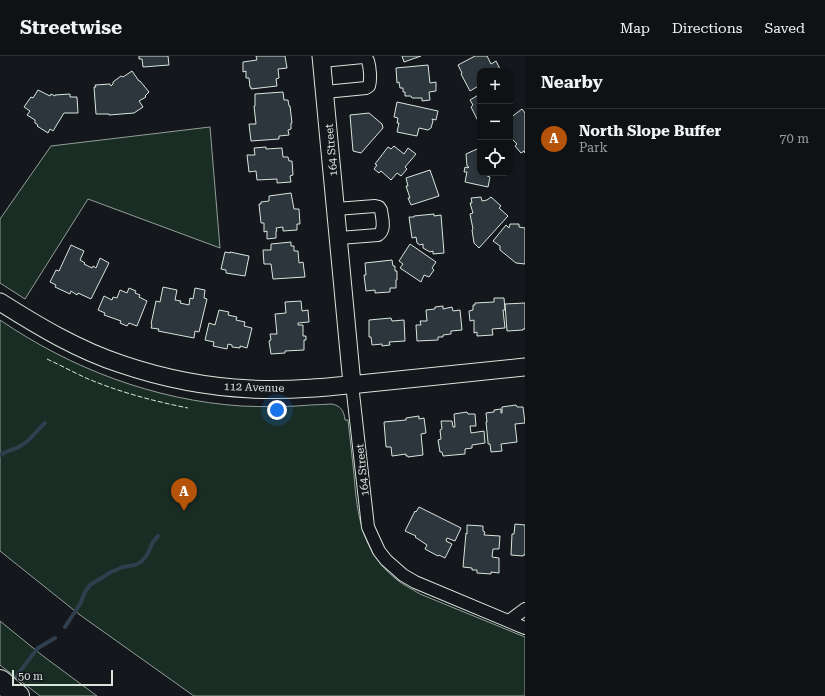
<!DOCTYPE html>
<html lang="en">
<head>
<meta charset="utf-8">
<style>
  :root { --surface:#0f1215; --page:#181b1e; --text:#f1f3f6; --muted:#9b9ea0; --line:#2f3234; --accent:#b45309 }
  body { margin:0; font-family:"Roboto Serif",serif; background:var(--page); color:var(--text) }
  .controls { position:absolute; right:12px; top:12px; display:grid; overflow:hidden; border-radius:8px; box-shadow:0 2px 6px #0003 }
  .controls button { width:36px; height:36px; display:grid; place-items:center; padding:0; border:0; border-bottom:1px solid var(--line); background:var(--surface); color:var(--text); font:20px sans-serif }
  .scale { position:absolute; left:12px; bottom:10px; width:101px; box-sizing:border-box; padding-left:4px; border:2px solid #d8e6dc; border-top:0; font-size:11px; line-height:14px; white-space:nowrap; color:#d8e6dc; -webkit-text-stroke:3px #14181c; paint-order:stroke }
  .you { position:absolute; left:277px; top:354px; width:14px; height:14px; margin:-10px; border:3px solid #fff; border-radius:50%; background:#1a73e8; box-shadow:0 0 0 6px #1a73e833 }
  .badge { display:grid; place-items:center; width:26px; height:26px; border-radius:50%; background:var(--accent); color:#fff; font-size:13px; font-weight:700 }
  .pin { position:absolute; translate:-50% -33px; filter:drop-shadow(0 1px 2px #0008) }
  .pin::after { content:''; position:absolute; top:21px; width:14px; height:12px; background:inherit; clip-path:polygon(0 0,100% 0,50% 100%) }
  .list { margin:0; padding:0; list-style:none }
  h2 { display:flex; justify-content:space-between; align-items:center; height:52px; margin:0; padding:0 16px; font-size:17px }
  h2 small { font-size:13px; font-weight:400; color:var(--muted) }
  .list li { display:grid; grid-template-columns:26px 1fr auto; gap:12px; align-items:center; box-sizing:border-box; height:60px; padding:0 16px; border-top:1px solid var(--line) }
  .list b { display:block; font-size:15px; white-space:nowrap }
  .list p { margin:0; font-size:13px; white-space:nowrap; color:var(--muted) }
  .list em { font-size:13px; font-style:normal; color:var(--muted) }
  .icon { flex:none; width:22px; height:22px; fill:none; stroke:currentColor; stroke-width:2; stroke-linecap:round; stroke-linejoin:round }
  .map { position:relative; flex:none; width:525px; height:640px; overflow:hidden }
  header { display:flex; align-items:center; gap:24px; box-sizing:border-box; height:56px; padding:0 20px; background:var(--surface); border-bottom:1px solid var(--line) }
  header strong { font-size:19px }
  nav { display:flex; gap:22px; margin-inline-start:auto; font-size:14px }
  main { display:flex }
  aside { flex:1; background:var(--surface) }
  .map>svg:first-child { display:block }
  .green { fill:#1a2d24; stroke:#939e99 }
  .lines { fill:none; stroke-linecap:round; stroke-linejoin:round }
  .stream { stroke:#2f3f4d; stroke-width:4 }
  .building { fill:#2c363c; stroke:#d8e6dc }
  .street-casing { stroke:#d8e6dc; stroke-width:14 }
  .secondary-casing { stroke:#d8e6dc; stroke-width:19 }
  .highway-casing { stroke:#d8e6dc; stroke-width:24 }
  .street { stroke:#14181c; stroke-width:12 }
  .secondary { stroke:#14181c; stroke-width:17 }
  .highway { stroke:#14181c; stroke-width:22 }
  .fence { stroke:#d8e6dc; stroke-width:1; stroke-dasharray:5 2; stroke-linecap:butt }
  .labels { text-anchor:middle; stroke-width:3; stroke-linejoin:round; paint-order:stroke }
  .street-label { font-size:11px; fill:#d8e6dc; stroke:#14181c }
</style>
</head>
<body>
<header>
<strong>Streetwise</strong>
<nav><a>Map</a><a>Directions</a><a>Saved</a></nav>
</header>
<main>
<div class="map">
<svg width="525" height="640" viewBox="0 0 525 640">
  <rect width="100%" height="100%" fill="#14181c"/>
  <path class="green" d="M210 71 220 192 88 143 25 243 0 227V163L51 90Z
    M0 264C72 313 154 344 241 350 264 351 287 351 311 349 318 349 325 348 332 348 341 350 344 355 345 364H348C350 382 352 400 354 419 357 459 362 496 396 523 403 529 412 533 420 538L525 581V640H194L80 559 0 495Z
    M0 565 43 600 97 640H40L0 609Z"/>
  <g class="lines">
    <path class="stream" d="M0 399C8 394 18 393 25 387 33 381 38 373 45 367
      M65 571 80 548 85 536 90 529 111 516 123 511 135 509 141 506 147 499 153 486 158 480
      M17 619 38 592 55 582"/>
  </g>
  <path class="building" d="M139 0H168L169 9 143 11 142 3H139Z
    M256 0H285L287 12 278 13 279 22 276 23 277 30 251 33V31H250L249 22H246V15L243 16V6L257 4Z
    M402 0H421L404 6Z
    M475 0H487L491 8 496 5 501 15H480V29L470 35 461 18 462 17 458 9Z
    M428 9 430 27 436 26V35L429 36 430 44 422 45V42H412L411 40H405V36H403V32H400L399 26 397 27 396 12Z
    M132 15 139 25H140L149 36 145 40 146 41 139 45 143 51 134 57 109 59V58H96L94 31H96L95 29 110 28 111 30 113 28V26L121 20 123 21Z
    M38 34 50 40 51 38 55 40V39L70 38V41H77L78 57H64L53 75 50 73 48 77 37 70 38 69 35 67V64L27 59 30 55 24 51 31 41 33 42Z
    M283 36 284 44H288L289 50H290L292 67H291V73L288 74 289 79 279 80V83L251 85 249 68H256L254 50H255V38Z
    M480 38V69L471 51 473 49 470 44Z
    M397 46 438 55 436 64 432 63 433 65 431 72 428 74 419 72 417 80 397 76 399 67H397L398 62 394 61Z
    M522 53 525 57V97L524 95 521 97 515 90 517 88 513 84 511 86 510 85V62Z
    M369 57 382 68 383 72 361 97 353 95 350 59Z
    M394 90 404 98 408 92 416 98 405 111 407 113 401 120 397 117 391 124 381 115 379 117 374 113 377 109 375 108 388 91 391 93Z
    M266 91V93L282 92 283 101H288L289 105H292L293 119 290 120 291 126 277 127V123L257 124 256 115 249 116 247 99H255L254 92Z
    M480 92V117H488L487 120 490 121 488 131 465 126 467 116H464L465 111 468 112 469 111 467 110 466 98 477 93 478 94Z
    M430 114 439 140 411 149 408 142H410L406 130H408L406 122Z
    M291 137 294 153H299L300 168H297V174L283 175V171L276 172 277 175H276V182L267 183V175L264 176V167H261L259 148H261V146L269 145V140Z
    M481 141 482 145 487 144 491 141 501 150 499 152 508 160 479 192 474 187 472 174 473 173 470 158 473 157 470 147H472L471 142Z
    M434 158V160L441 159 444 197 433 198V195L430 196 423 192V188L420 189 417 187 416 181 412 182 409 161H414V160Z
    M510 168H519V171L525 172V208L516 207 500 194V190L493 185 506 169 509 172Z
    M291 186V190H294V195H298L299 207 303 206 305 221 273 223 271 208H264L263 194H271V188Z
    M410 188 436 206 432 212 434 214 429 221 424 219 421 226 400 212 403 208 399 205Z
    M71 189 84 195 80 204 85 207 84 208 92 212 93 210 96 212 100 202 109 207 91 243 78 237 77 239 71 235 70 238 55 231 56 229 50 226 56 214 59 215Z
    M225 196 230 197V196L249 200 245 220 226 217V214L221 213Z
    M392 204 393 210H395V215H397V224H396V232H390V236L375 237V234L366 235 364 219H366L365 207Z
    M163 231 177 234 175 244 181 245 180 247 189 249 190 242 193 243 195 232 205 234 204 242 207 243 199 276 195 275 194 282 158 275 159 273 151 272 152 269 151 268 156 245 160 246Z
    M129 232 136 235 135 237 140 239 139 241 147 245 137 270 129 267 127 270 120 267 121 265 104 259 105 257 98 254 104 240 112 244 113 241 117 242 120 234 127 237Z
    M494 242H504L505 254H503L505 272 492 273 493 279 477 280V276L474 277V264L470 265 469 255 473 254V249H475V247L494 246Z
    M301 245 302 255 308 254 309 266 298 267V269H303V280H306V284H304V294L285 295V297L271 298 269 285 271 284 270 278H277L275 258 286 257 285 246Z
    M525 247V273H523V274L507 275 505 248Z
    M443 250V253L452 251 453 255 460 254 462 274 451 275V278L443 279V281H438V284L417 285 416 269H421L420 265H427L426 254 435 253V251Z
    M219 254 229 256 228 259 237 261 236 264 245 266 244 270 252 272 247 292 240 290V292L232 291V289L228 288 227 293 213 290 214 286 205 284 209 267 215 269Z
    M391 262 392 265 404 264 405 285 389 286 390 289 382 290V288L372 289 371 281H369V264Z
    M516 349 517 351H523L525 367 515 368 517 386 501 388 502 395 491 396 490 388H488V386L486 366H487L486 357 494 356V354L501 353V357H502V351Z
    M467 356 468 358H475L476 370H470L471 377 484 375 485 387 472 389V392L465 393V398L443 400 442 396H440L438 384 441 383 440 374 442 373 441 365H452L453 371H455L454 358Z
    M419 360V363L424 362 426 377 421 378 423 399 408 401V400H406V398L392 400 391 391H386L384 366 406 364V362Z
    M419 451 461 472 455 485 447 482 446 485 452 488 445 502 439 499 438 500 425 493 427 489 415 481 416 480 405 475 415 455 416 456Z
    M515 468 525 469V499H523V500L511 499 512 478H514Z
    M467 469 483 470V475L485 476 484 479 500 480 499 493H493L492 501 499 502V517L491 516V518L477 517V514H472V512L463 511 466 477 467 478Z"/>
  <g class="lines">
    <g class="street-casing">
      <path id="street" d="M322 5 363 1C366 2 367 2 368 5 370 11 371 24 369 30L366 32 325 36
        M336 153 375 150 379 151 381 154C382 162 386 174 378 179L339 182
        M352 328 368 471 379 495 386 504 403 519 415 526 525 572
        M509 565 525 553"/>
    </g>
    <g class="secondary-casing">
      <path id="secondary" d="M321 0 352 328
        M0 246C38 270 78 294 121 308 162 322 207 331 251 333 290 335 330 331 369 327 421 322 473 316 525 311"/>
    </g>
    <g class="highway-casing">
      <path id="highway" d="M0 625 18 640"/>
    </g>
    <use href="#street" class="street"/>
    <use href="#secondary" class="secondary"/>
    <use href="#highway" class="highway"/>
    <path class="fence" d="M47 303C60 309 73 316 86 322 119 336 153 345 188 352"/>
  </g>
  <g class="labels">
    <g class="street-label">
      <text transform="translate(331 94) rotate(-95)" y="4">164 Street</text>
      <text transform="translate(254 331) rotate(2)" y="4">112 Avenue</text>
      <text transform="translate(362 414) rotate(-96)" y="4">164 Street</text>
    </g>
  </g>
</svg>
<div class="controls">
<button>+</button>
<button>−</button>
<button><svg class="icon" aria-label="locate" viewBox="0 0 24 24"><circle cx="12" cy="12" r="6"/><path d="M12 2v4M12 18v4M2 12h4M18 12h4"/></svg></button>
</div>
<div class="scale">50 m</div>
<div class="you"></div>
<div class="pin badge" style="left:184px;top:455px">A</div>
</div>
<aside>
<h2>Nearby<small></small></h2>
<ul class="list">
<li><span class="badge">A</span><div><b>North Slope Buffer</b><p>Park</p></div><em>70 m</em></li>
</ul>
</aside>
</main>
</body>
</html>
